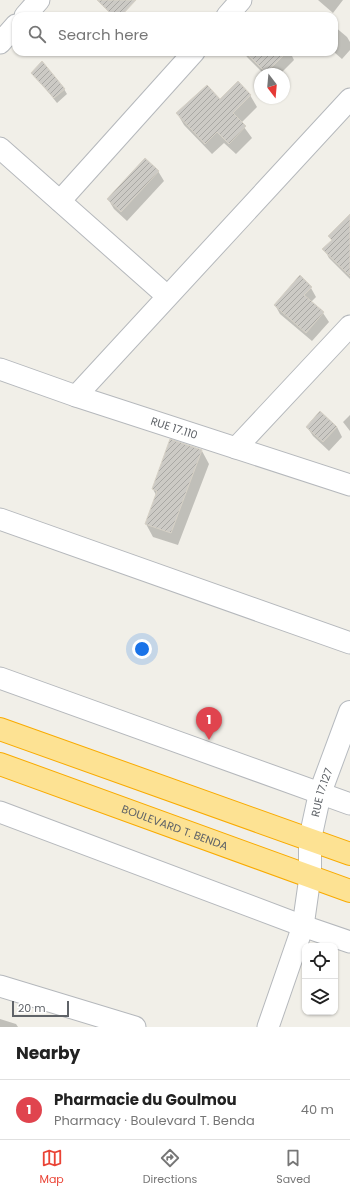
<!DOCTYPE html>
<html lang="en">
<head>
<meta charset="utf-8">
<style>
  :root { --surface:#fff; --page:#f2f2f2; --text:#222; --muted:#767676; --line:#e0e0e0; --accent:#ea4335 }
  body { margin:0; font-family:Poppins,sans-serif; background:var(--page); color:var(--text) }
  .controls { position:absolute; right:12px; bottom:12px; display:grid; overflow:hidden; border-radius:8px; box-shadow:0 1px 3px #0004 }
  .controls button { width:36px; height:36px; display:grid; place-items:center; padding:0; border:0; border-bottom:1px solid var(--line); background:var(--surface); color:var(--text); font:20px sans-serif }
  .compass { position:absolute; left:254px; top:68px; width:36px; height:36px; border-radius:50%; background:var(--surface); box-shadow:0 1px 3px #0004; rotate:164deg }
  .scale { position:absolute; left:12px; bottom:10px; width:57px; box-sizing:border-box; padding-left:4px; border:2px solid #5f6368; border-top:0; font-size:11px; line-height:14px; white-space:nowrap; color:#5f6368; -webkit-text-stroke:3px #fff; paint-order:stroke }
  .you { position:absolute; left:142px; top:649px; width:14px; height:14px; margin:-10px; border:3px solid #fff; border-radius:50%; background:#1a73e8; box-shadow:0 0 0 6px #1a73e833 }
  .badge { display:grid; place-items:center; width:26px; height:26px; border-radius:50%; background:var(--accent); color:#fff; font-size:13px; font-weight:700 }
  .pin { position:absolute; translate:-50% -33px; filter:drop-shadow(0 1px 2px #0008) }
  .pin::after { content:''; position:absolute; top:21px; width:14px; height:12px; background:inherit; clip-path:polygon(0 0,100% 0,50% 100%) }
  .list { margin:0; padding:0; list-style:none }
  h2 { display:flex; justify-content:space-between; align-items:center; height:52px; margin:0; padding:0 16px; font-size:17px }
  h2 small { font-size:13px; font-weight:400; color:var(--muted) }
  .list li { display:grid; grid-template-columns:26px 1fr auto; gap:12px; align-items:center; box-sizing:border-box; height:60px; padding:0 16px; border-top:1px solid var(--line) }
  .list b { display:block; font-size:15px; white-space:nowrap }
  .list p { margin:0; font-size:13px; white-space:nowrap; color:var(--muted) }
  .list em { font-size:13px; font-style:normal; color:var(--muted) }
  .icon { flex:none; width:22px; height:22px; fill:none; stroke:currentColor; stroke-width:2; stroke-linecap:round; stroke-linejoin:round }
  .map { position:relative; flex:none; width:350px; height:1027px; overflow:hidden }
  .search { position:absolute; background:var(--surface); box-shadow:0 1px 3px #0004; left:12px; right:12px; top:12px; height:44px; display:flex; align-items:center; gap:10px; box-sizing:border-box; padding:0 14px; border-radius:12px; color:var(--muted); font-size:15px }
  .sheet { height:112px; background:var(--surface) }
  nav { display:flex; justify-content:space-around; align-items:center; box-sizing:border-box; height:56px; border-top:1px solid var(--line); background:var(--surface); font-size:11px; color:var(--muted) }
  nav a { display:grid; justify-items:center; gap:2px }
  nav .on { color:var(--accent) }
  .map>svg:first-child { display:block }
  .shadow { fill:#0003 }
  .building { fill:url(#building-hatch); stroke:#d6d1c6 }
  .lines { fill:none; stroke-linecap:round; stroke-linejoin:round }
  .street-casing { stroke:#b5b8bc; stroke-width:23 }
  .secondary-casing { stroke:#b6babf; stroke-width:24 }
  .highway-casing { stroke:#f9ab00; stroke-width:24 }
  .street { stroke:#fff; stroke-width:21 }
  .secondary { stroke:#fff; stroke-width:22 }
  .highway { stroke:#fde293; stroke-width:22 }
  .labels { text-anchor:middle; stroke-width:3.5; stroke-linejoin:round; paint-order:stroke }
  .street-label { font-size:11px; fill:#5f6368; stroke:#fff }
</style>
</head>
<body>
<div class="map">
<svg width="350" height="1027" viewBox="0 0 350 1027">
  <defs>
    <pattern id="building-hatch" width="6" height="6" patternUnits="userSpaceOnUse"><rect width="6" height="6" fill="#cccac5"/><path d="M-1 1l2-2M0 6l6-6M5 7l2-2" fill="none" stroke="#a9a8a4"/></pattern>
  </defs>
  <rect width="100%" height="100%" fill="#f1efe8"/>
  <path class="shadow" d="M318 0H343L333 13Z
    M334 26 347 37 350 42V50L342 59 334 52Z
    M244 52H290L294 60 280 74H264L247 57Z
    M33 73 64 89 67 94 57 103Z
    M250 95 257 107 241 123 252 138 236 154 224 143 212 154 184 125 177 113 220 100Z
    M158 171 164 181 127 221 114 209 108 199Z
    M350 215V279L329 258 324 249 332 241 329 237Z
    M311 288 316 297 311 302 323 313 329 322 312 341 280 314 275 305Z
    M321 413 337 427 342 437 329 451 313 436 307 427Z
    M350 415V431L343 422Z
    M171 441 202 451 209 464 178 545 153 537 146 524 156 495 153 489Z
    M0 1019 16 1024 18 1027H0Z"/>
  <path class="building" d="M97 0H136L121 16H113Z
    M245 52H287L266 73Z
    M42 61 65 89 54 98 31 73Z
    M238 81 251 95 233 113 246 126 229 144 217 132 205 144 176 113 207 85 220 99Z
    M145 158 159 171 121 212 107 199Z
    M350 214V276L322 249 332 240 328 236Z
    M300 275 312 287 304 295 324 312 306 333 274 305Z
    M320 411 337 427 323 442 306 427Z
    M170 439 202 450 171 533 145 524 157 491 152 489Z"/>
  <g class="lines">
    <g class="street-casing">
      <g id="street">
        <path d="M25 16 39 0"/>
        <path d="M227 16 241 0"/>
        <path d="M0 43 16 25"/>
        <path d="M0 148 167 296"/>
        <path d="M60 201 194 52"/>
        <path id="s1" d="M0 369 76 396 350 485"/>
        <path d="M76 396 350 99"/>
        <path d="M236 448 350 326"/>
        <path d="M0 519 350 643"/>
        <path d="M0 678 350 804"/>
        <path d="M0 812 303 926 350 942"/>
        <path d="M0 986 135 1027"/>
        <path d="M268 1027 303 926 310 877"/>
      </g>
    </g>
    <g class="secondary-casing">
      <g id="secondary">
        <path id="s2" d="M310 877V839L320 793 350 712"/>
      </g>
    </g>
    <g class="highway-casing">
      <g id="highway">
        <path d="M0 729 350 854"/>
        <path id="s3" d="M0 764 350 891"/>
      </g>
    </g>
    <use href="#street" class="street"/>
    <use href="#secondary" class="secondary"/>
    <use href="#highway" class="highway"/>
  </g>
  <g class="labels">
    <g class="street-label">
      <text dy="4" stroke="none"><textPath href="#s1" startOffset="184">RUE 17.110</textPath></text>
      <text dy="4" stroke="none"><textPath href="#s2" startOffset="86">RUE 17.127</textPath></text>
      <text dy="4" stroke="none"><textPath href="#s3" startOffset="186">BOULEVARD T. BENDA</textPath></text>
    </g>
  </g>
</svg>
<div class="controls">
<button><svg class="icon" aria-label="locate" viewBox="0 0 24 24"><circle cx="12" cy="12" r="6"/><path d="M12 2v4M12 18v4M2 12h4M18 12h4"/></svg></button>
<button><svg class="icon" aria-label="layers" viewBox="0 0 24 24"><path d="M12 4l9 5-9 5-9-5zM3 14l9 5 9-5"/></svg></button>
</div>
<svg class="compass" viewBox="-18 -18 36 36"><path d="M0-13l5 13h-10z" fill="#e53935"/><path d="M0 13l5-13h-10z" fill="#767676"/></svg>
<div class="scale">20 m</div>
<div class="you"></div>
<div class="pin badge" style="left:209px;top:740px;background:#e0444e">1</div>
<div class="search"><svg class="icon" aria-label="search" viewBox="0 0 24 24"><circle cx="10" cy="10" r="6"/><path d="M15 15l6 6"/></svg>Search here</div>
</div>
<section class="sheet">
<h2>Nearby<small></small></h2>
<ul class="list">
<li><span class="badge" style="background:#e0444e">1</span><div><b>Pharmacie du Goulmou</b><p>Pharmacy · Boulevard T. Benda</p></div><em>40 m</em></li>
</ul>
</section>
<nav>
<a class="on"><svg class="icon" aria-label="map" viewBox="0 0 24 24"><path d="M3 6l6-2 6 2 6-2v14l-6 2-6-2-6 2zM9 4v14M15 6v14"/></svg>Map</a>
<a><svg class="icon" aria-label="directions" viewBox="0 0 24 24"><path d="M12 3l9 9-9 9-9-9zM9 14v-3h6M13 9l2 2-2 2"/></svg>Directions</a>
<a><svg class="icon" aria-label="saved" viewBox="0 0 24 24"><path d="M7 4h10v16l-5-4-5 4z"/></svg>Saved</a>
</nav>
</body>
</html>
